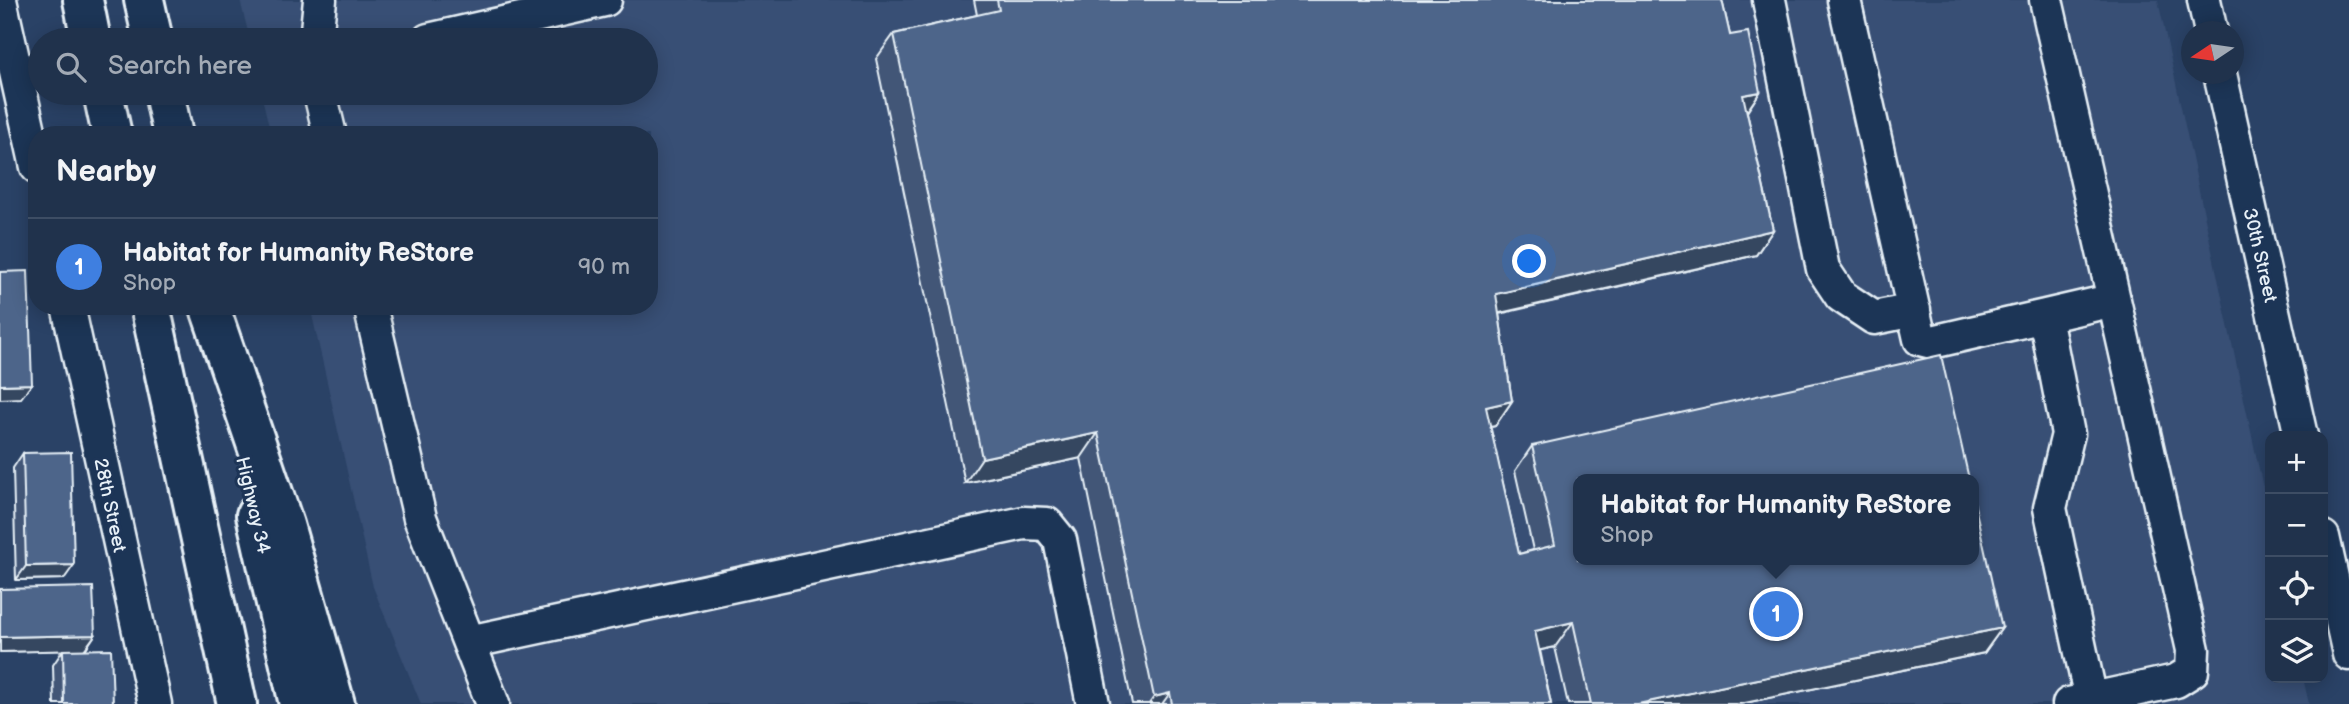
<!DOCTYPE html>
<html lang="en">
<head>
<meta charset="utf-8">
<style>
  :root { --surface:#20324c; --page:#2d3e56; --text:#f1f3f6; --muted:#a2aab5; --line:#3d4d64; --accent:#ea580c }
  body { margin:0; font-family:"Balsamiq Sans",sans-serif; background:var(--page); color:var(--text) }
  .controls { position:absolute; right:21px; bottom:21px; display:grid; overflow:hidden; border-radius:14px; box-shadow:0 4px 18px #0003 }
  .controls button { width:63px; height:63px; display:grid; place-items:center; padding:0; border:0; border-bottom:2px solid var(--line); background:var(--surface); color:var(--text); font:35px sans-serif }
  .compass { position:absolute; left:2181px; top:21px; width:63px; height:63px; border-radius:50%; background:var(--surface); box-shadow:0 4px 18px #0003; rotate:257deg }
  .you { position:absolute; left:1530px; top:262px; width:24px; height:24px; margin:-18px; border:5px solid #fff; border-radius:50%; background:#1a73e8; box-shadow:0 0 0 10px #1a73e833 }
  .badge { display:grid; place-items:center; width:46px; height:46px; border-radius:50%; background:var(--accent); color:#fff; font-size:23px; font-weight:700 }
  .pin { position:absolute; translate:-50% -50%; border:4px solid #fff; box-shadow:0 2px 7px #0006 }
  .popup { position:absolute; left:1573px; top:474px; width:406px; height:91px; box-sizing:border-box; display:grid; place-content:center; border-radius:14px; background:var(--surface); filter:drop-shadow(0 2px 5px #0005); font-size:23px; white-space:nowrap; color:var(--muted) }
  .popup b { font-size:26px; color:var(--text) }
  .popup::after { content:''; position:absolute; left:50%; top:100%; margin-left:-14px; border:14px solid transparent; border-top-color:var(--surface) }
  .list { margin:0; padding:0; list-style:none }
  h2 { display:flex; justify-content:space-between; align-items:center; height:91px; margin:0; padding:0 28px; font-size:30px }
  h2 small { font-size:23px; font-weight:400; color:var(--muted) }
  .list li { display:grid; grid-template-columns:46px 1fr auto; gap:21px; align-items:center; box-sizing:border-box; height:98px; padding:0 28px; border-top:2px solid var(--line) }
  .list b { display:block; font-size:26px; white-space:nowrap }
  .list p { margin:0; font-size:23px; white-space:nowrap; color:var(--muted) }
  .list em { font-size:23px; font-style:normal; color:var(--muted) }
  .icon { flex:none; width:38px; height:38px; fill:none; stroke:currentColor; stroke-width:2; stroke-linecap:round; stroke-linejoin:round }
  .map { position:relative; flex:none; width:2349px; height:704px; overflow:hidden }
  .search { position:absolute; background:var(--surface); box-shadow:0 4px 18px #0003; left:28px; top:28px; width:630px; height:77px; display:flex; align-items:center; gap:18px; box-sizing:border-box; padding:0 24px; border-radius:38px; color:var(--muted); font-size:26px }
  .panel { position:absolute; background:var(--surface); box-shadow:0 4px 18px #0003; left:28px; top:126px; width:630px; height:189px; border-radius:28px }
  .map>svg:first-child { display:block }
  .built { fill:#384f74; fill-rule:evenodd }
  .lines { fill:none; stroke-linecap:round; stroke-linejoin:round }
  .minor-casing { stroke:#e8f1f8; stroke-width:37 }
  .highway-casing { stroke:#e8f1f8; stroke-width:44 }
  .minor { stroke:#1d3557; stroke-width:32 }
  .highway { stroke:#1d3557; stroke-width:38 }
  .wall { fill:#425777; stroke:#e8f1f8; stroke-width:2 }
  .shaded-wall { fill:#364761; stroke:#e8f1f8; stroke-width:2 }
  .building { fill:#4d658a; stroke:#e8f1f8; stroke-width:2 }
  .labels { text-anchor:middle; stroke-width:6; stroke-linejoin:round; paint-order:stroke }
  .street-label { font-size:19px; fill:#e8f1f8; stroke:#1d3557 }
</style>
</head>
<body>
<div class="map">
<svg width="2349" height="704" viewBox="0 0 2349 704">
  <rect width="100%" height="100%" fill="#2a4266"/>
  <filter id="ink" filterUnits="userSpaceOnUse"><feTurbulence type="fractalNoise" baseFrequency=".0143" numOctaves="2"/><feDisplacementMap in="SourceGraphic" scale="14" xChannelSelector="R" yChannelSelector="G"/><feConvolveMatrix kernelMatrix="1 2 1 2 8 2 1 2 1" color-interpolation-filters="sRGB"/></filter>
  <g filter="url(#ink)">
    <path class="built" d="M240 0H2158L2270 520V678H2303L2309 704H421L373 587 310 306H649V135H271L261 93H646V40H250ZM1578 479H1974V560H1578Z"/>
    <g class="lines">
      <g class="minor-casing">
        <path id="minor" d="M0 0 37 167
          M1769 0 1823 269 1841 296 1874 318 1914 310
          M1844 0 1920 339 1932 342 2045 316
          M2046 0 2114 300 2045 316 2068 434 2050 508 2092 704
          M2204 0 2211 32
          M316 40 320 0
          M428 40 605 0
          M2220 74 2301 436
          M320 93 330 135
          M68 306 155 704
          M370 306 420 518 493 704
          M2323 537 2349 654
          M469 642 1024 523 1047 524 1060 540 1093 704
          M2069 704 2176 681 2192 671 2193 650 2114 300"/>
      </g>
      <g class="highway-casing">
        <path id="highway" d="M83 0 91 40
          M144 0 153 40
          M103 93 112 135
          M164 93 173 135
          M150 306 237 704
          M211 311 284 525 335 704
          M256 515 299 704"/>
      </g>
      <use href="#minor" class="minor"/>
      <use href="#highway" class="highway"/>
    </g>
    <path class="wall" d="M974 0H1722L1730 35 1760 92 1747 112 1773 230 1756 255 1499 314 1512 401 1495 426 1490 427 1519 554 1533 550 1515 471 1532 446 2002 628 1984 653 1740 704H1568L1555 647 1540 650 1551 704H1132L1081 458 965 483 876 59 894 34 977 15Z
      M23 453 64 579 16 580 13 468Z
      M95 635 85 650 113 704H54L53 665 63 650 0 652Z"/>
    <path class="shaded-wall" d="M1760 92 1743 117V95Z
      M1773 230 1756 255 1478 318 1496 294Z
      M32 384 21 398 0 399V385Z
      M1512 401 1495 426 1469 432 1486 407Z
      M1098 433 1081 458 965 483 982 458Z
      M74 565 64 579 16 580 26 566Z
      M1573 622 1555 647 1518 655 1535 631Z
      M2002 628 1984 653 1740 704H1638Z
      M95 635 84 650 0 652V637Z
      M1170 693 1162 704H1149L1154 697Z"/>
    <path class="building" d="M997 0H1722L1730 35 1748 32 1760 92 1743 95 1773 230 1496 294 1512 401 1486 407 1519 554 1555 545 1532 446 1941 355 1969 479H1578V560H1974V502L2002 628 1638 704H1591L1573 622 1535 631 1551 704H1172L1170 693 1154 697 1098 433 982 458 894 34 999 10Z
      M28 271 32 384 0 385V272Z
      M71 452 74 565 26 566 23 453Z
      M93 587 95 635 0 637V589Z
      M111 649 113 704H64L63 650Z"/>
  </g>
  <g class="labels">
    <g class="street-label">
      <text transform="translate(2261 255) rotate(77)" y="7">30th Street</text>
      <text transform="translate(111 505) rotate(78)" y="7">28th Street</text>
      <text transform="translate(254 505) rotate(77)" y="7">Highway 34</text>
    </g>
  </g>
</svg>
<div class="controls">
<button>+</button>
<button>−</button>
<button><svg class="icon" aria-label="locate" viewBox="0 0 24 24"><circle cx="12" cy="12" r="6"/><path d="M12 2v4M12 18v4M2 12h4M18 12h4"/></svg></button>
<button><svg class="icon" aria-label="layers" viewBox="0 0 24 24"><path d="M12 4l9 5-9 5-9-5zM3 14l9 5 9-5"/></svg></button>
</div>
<svg class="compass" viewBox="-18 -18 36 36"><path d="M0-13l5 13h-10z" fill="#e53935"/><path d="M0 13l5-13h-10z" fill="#a2aab5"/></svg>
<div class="you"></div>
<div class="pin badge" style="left:1776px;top:614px;background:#3f7fe0">1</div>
<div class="popup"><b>Habitat for Humanity ReStore</b>Shop</div>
<div class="search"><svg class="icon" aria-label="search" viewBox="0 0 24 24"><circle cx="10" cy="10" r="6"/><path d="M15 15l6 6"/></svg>Search here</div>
<section class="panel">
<h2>Nearby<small></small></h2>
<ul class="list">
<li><span class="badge" style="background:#3f7fe0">1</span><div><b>Habitat for Humanity ReStore</b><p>Shop</p></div><em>90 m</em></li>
</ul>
</section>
</div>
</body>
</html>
